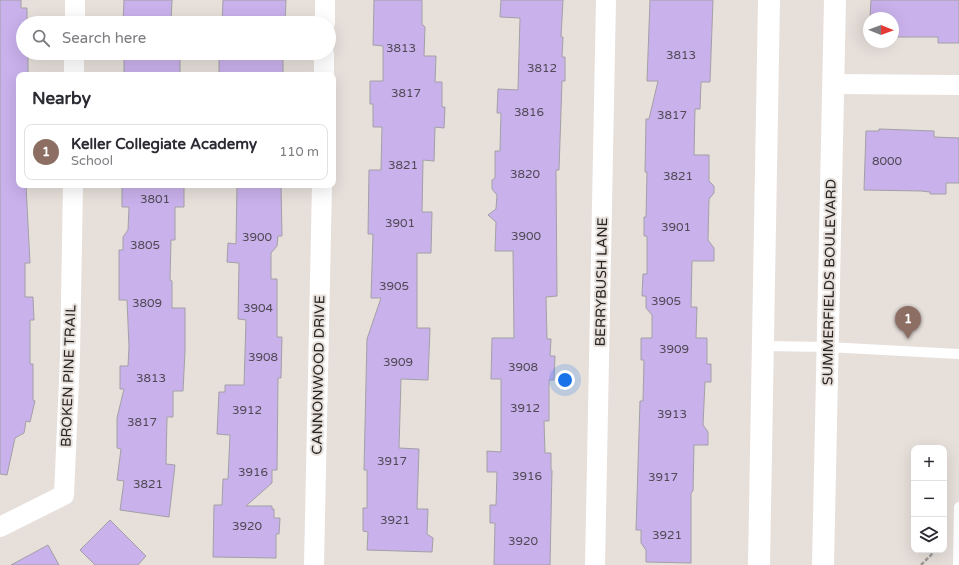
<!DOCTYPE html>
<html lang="en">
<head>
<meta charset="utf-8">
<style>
  :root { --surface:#fff; --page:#f2f2f3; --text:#2b2b33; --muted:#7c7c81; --line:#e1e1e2; --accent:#db2777 }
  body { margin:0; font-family:"Varela Round",sans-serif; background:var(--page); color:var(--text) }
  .controls { position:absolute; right:12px; bottom:12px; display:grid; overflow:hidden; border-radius:8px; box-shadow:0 4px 16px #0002 }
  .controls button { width:36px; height:36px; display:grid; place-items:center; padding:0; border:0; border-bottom:1px solid var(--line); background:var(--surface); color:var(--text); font:20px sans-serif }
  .compass { position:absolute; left:863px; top:12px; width:36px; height:36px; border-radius:50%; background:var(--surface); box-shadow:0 4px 16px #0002; rotate:91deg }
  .you { position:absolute; left:565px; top:380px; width:14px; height:14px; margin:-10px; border:3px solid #fff; border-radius:50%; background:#1a73e8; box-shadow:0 0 0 6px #1a73e833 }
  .badge { display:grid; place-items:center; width:26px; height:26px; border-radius:50%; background:var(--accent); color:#fff; font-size:13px; font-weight:700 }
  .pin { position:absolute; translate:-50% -33px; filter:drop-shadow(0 1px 2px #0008) }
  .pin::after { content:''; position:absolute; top:21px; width:14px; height:12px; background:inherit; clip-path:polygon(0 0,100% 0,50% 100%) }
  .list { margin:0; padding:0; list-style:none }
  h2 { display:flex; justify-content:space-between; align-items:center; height:52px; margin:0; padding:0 16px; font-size:17px }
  h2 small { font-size:13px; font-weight:400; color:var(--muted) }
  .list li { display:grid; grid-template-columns:26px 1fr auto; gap:12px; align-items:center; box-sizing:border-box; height:56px; margin:0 8px 8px; padding:0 8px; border:1px solid var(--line); border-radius:8px }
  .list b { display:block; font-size:15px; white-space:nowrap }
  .list p { margin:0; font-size:13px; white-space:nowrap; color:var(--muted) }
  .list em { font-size:13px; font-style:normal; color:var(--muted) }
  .icon { flex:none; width:22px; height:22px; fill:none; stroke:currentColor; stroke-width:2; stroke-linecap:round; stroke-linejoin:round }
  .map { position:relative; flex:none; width:959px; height:565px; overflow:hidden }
  .search { position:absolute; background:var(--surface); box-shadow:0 4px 16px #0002; left:16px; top:16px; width:320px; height:44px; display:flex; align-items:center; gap:10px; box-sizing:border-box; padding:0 14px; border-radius:22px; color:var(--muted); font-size:15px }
  .panel { position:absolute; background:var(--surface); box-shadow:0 4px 16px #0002; left:16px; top:72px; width:320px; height:116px; border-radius:8px }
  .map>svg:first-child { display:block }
  .building { fill:#c9b1eb; stroke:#a2a0a6 }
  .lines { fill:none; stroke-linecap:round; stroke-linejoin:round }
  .path { stroke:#9f9a96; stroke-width:2.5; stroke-dasharray:4 2; stroke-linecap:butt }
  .service { stroke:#fff; stroke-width:10 }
  .minor { stroke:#fff; stroke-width:20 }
  .tertiary { stroke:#fff; stroke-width:22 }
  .labels { text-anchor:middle; stroke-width:4; stroke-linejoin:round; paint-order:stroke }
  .number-label { font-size:12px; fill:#504855 }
  .street-label { font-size:14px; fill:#272523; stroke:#e6dfda }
</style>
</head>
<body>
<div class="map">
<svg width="959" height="565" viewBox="0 0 959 565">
  <rect width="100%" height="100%" fill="#e6dfda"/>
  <path class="building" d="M0 0H21V8H27V23H23V53H28V75H19V185H26L30 263H25V297H33L34 320H30V364H33V400L35 401 30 422 26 421 24 433 15 438 7 475 0 474Z
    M124 0H172L171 23H123Z
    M223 0H286L285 23H222Z
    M374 0H422V24L425 27 424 56H436L435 82H442V107H445L444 128 435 127 434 161 423 160 422 212H432L431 253H417V328H430L428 380 401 379 399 448 419 449 417 509H428L427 534 433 538 432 552 367 550 368 532 363 531V508H367V470H364L367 339 381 298H371L373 234H368L369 170H381L382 127H373V104H370V81H383V46L373 45Z
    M501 0H563L561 37H563L562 57H565V81H562L559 170H556L557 296 546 297 547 339H551L550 356H555L554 380H549V421H544L545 453H551V470H552L550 565H494L495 523H490V505H496L497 472H487V451L501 452V379H491L492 338H514L513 251H495L496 222 488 215 496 209 497 195 492 189V180L495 178V151H500L501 113H497L498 89 518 90 520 18 500 17Z
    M650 0H713L710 82H701L700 109H695L694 155H709V181L714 186V193L709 199 708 240 714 248V261H692L691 307H697L696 338H707V364H711V382H705L703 425 708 432V445H694L693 491 691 493V563L646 562V550L641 543V530H636L640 401H643L644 360H641V338H652V315L646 308V296H642L643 274H647V236H644V217H646L647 172H645L646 119H649L658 81H647Z
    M871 0H959V43H938V37H893V43L870 42H893V18H870Z
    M124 53H180V75H124Z
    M219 53H283V75H219Z
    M879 129 934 131V137L959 138V183H946V194H930V192L921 191 864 190 866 131H879Z
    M122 185H184V207H175V240H171L170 280 172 281V308H185V351L183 391H173V417H167L166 464 175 465 169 517 120 510 124 481 117 480 121 449 117 448V418L124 389H120V366H128L129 347 127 300H119V250H123V237L128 230 129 207H122Z
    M237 185H281L282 236H278L277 246 271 253V279H277V337H282L281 378H278L277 470H272V483L246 506H272V509H274V518H280L279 534H276V558L213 557 214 505H222L223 479H228L230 435 217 434 219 392H225V385H244L246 320 238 319 239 263 227 262 228 243 236 244Z
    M110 520 146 556 138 565H95L80 550Z
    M48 545 59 565H11Z"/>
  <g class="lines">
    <path class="path" d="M921 565 936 550"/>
    <path class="service" d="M763 346 827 347 959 354
      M958 565 959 507"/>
    <path class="minor" d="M75 23V0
      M325 23V0
      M74 75V53
      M324 75V53
      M833 84 959 85
      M0 527 64 495 70 357 73 185
      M314 565 322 185
      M595 565 606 0"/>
    <path class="tertiary" d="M759 565 769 0
      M823 565 835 0"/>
  </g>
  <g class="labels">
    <g class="number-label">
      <text x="401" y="52">3813</text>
      <text x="681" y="59">3813</text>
      <text x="542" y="72">3812</text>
      <text x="406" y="97">3817</text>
      <text x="529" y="116">3816</text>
      <text x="672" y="119">3817</text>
      <text x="887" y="165">8000</text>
      <text x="403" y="169">3821</text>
      <text x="525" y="178">3820</text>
      <text x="678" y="180">3821</text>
      <text x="155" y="203">3801</text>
      <text x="400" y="227">3901</text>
      <text x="676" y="231">3901</text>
      <text x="526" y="240">3900</text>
      <text x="257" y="241">3900</text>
      <text x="145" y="249">3805</text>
      <text x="394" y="290">3905</text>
      <text x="666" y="305">3905</text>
      <text x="147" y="307">3809</text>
      <text x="258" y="312">3904</text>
      <text x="674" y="353">3909</text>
      <text x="263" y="361">3908</text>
      <text x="398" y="366">3909</text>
      <text x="523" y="371">3908</text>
      <text x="151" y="382">3813</text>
      <text x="525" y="412">3912</text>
      <text x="247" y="414">3912</text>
      <text x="672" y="418">3913</text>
      <text x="142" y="426">3817</text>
      <text x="392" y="465">3917</text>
      <text x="253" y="476">3916</text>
      <text x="527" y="480">3916</text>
      <text x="663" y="481">3917</text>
      <text x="148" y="488">3821</text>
      <text x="395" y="524">3921</text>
      <text x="247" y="530">3920</text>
      <text x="667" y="539">3921</text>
      <text x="523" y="545">3920</text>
    </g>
    <g class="street-label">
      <text transform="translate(601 282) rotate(-89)" y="5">BERRYBUSH LANE</text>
      <text transform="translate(829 282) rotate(-89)" y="5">SUMMERFIELDS BOULEVARD</text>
      <text transform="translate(318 375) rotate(-89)" y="5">CANNONWOOD DRIVE</text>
      <text transform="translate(68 376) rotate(-88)" y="5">BROKEN PINE TRAIL</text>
    </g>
  </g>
</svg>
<div class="controls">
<button>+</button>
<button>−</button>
<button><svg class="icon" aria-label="layers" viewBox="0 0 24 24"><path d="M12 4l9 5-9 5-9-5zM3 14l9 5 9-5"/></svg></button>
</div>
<svg class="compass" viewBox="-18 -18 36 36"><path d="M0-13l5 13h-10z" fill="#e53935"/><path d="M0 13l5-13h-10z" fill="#7c7c81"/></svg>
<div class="you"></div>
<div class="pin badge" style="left:908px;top:339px;background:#8d6e63">1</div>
<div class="search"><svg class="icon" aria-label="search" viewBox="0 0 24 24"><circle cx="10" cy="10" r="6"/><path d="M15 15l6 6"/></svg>Search here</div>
<section class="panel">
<h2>Nearby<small></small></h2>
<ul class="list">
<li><span class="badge" style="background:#8d6e63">1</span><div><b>Keller Collegiate Academy</b><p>School</p></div><em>110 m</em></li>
</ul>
</section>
</div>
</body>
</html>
